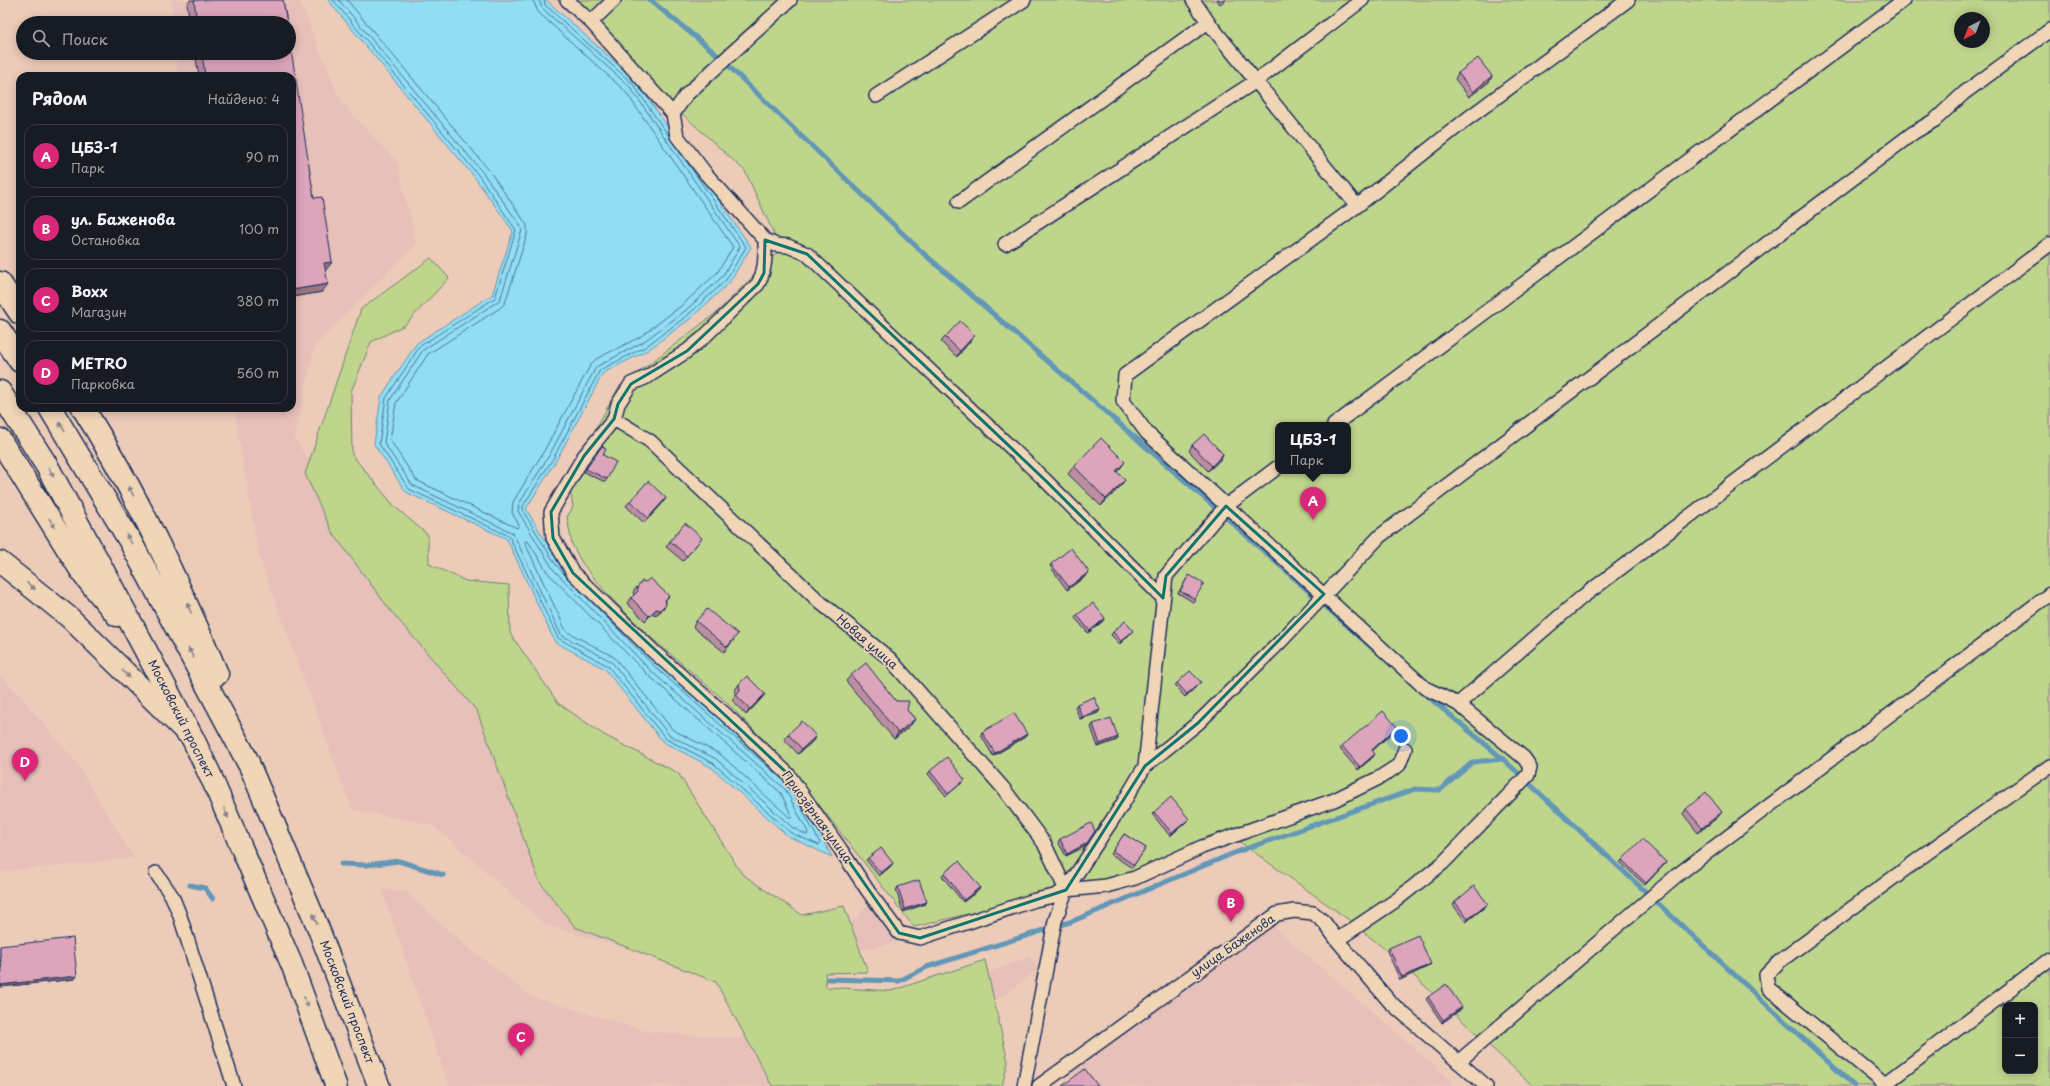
<!DOCTYPE html>
<html lang="ru">
<head>
<meta charset="utf-8">
<style>
  :root { --surface:#171b24; --page:#20242c; --text:#f1f3f6; --muted:#9ea1a6; --line:#363941; --accent:#db2777 }
  body { margin:0; font-family:"Playpen Sans",sans-serif; background:var(--page); color:var(--text) }
  .controls { position:absolute; right:12px; bottom:12px; display:grid; overflow:hidden; border-radius:8px; box-shadow:0 2px 10px #0003 }
  .controls button { width:36px; height:36px; display:grid; place-items:center; padding:0; border:0; border-bottom:1px solid var(--line); background:var(--surface); color:var(--text); font:20px sans-serif }
  .compass { position:absolute; left:1954px; top:12px; width:36px; height:36px; border-radius:50%; background:var(--surface); box-shadow:0 2px 10px #0003; rotate:222deg }
  .you { position:absolute; left:1401px; top:736px; width:14px; height:14px; margin:-10px; border:3px solid #fff; border-radius:50%; background:#1a73e8; box-shadow:0 0 0 6px #1a73e833 }
  .badge { display:grid; place-items:center; width:26px; height:26px; border-radius:50%; background:var(--accent); color:#fff; font-size:13px; font-weight:700 }
  .pin { position:absolute; translate:-50% -33px; filter:drop-shadow(0 1px 2px #0008) }
  .pin::after { content:''; position:absolute; top:21px; width:14px; height:12px; background:inherit; clip-path:polygon(0 0,100% 0,50% 100%) }
  .popup { position:absolute; left:1275px; top:422px; width:76px; height:52px; box-sizing:border-box; display:grid; place-content:center; border-radius:8px; background:var(--surface); filter:drop-shadow(0 1px 3px #0005); font-size:13px; white-space:nowrap; color:var(--muted) }
  .popup b { font-size:15px; color:var(--text) }
  .popup::after { content:''; position:absolute; left:50%; top:100%; margin-left:-8px; border:8px solid transparent; border-top-color:var(--surface) }
  .list { margin:0; padding:0; list-style:none }
  h2 { display:flex; justify-content:space-between; align-items:center; height:52px; margin:0; padding:0 16px; font-size:17px }
  h2 small { font-size:13px; font-weight:400; color:var(--muted) }
  .list li { display:grid; grid-template-columns:26px 1fr auto; gap:12px; align-items:center; box-sizing:border-box; height:64px; margin:0 8px 8px; padding:0 8px; border:1px solid var(--line); border-radius:12px }
  .list b { display:block; font-size:15px; white-space:nowrap }
  .list p { margin:0; font-size:13px; white-space:nowrap; color:var(--muted) }
  .list em { font-size:13px; font-style:normal; color:var(--muted) }
  .icon { flex:none; width:22px; height:22px; fill:none; stroke:currentColor; stroke-width:2; stroke-linecap:round; stroke-linejoin:round }
  .map { position:relative; flex:none; width:2050px; height:1086px; overflow:hidden }
  .search { position:absolute; background:var(--surface); box-shadow:0 2px 10px #0003; left:16px; top:16px; width:280px; height:44px; display:flex; align-items:center; gap:10px; box-sizing:border-box; padding:0 14px; border-radius:22px; color:var(--muted); font-size:15px }
  .panel { position:absolute; background:var(--surface); box-shadow:0 2px 10px #0003; left:16px; top:72px; width:280px; height:340px; border-radius:12px }
  .map>svg:first-child { display:block }
  .built { fill:#e7c0b9 }
  .green { fill:#bfd58b; stroke:#6d8274; fill-rule:evenodd }
  .water { fill:#91ddf2; stroke:#6297b7 }
  .lines { fill:none; stroke-linecap:round; stroke-linejoin:round }
  .shore { stroke:#4a7599; stroke-width:1 }
  .stream { stroke:#6297b7; stroke-width:5 }
  .minor-casing { stroke:#1b2f5e; stroke-width:16 }
  .primary-casing { stroke:#1b2f5e; stroke-width:24 }
  .trunk-casing { stroke:#1b2f5e; stroke-width:25 }
  .minor { stroke:#f0d5b7; stroke-width:13 }
  .primary { stroke:#f0d5b7; stroke-width:21 }
  .trunk { stroke:#f0d5b7; stroke-width:22 }
  .wall { fill:#bd8ea1; stroke:#1b2f5e }
  .shaded-wall { fill:#9a7483; stroke:#1b2f5e }
  .building { fill:#dca5bb; stroke:#1b2f5e }
  .oneway { fill:#86828a }
  .marked { fill:none; stroke:#0f766e; stroke-width:3; stroke-linejoin:round }
  .labels { text-anchor:middle; stroke-width:3.5; stroke-linejoin:round; paint-order:stroke }
  .street-label { font-size:12px; fill:#1b2f5e; stroke:#f0d5b7 }
</style>
</head>
<body>
<div class="map">
<svg width="2050" height="1086" viewBox="0 0 2050 1086">
  <rect width="100%" height="100%" fill="#eccbb8"/>
  <filter id="ink" filterUnits="userSpaceOnUse"><feTurbulence type="fractalNoise" baseFrequency=".025" numOctaves="2"/><feDisplacementMap in="SourceGraphic" scale="8" xChannelSelector="R" yChannelSelector="G"/><feConvolveMatrix kernelMatrix="1 2 1 2 8 2 1 2 1" color-interpolation-filters="sRGB"/></filter>
  <g filter="url(#ink)">
    <path class="built" d="M172 0H299L341 102 397 162 416 244 314 347 295 438 347 528 812 936 857 919 875 894 909 940 730 978 546 925 433 825 352 810 259 556 234 408H292V76H178L176 61 175 53H289V23H173Z
      M0 675 20 696 75 761 134 858 0 872Z
      M382 890H404L462 943 533 997 645 1031 735 1039 900 1006 1029 957 1039 969 880 1086H449Z
      M1273 926 1451 1080 1450 1086H1082L1072 1072Z"/>
    <path class="green" d="M557 0H2050V1086H1533L1387 951 1349 920 1240 842 1066 890 914 927 785 761 722 698 648 635 609 596 582 563 572 544 567 517 573 507 568 478 619 387 716 313 781 249 745 171ZM1960 18H1984V42H1960ZM1278 425H1348V471H1278ZM2005 1005H2035V1071H2005Z
      M431 258 449 278 405 325 371 342 351 392 352 455 395 507 428 535 429 564 466 581 509 585 510 633 558 703 604 735 678 773 742 874 802 915 844 906 868 972 825 973 826 987 891 991 985 960 1008 1062 1002 1086H772L716 982 575 927 539 881 477 711 390 610 332 532 305 474 361 309Z"/>
    <path class="water" d="M328 0H546L636 81 751 247 729 283 691 318 648 350 603 373 557 459 526 509 559 563 656 663 793 784 832 857 788 836 711 767 663 742 605 669 555 642 507 539 406 492 374 444 381 397 417 343 492 295 513 231 476 179Z"/>
    <g class="lines">
      <path class="shore" d="M333 0 479 176 516 230 495 298 420 346 386 398 379 444 409 489 509 536 558 638 608 666 666 739 713 763 791 833 819 845 820 843 797 800
        M339 0 483 173 520 225 522 230 500 300 423 350 390 400 384 443 412 485 513 533 561 635 611 661 669 735 716 759 793 828 807 835 808 832 785 789 650 670 553 569 518 511 519 504 550 454 596 367 643 342 685 311 722 277 740 247 630 87 542 8 539 0
        M347 0 488 169 527 225V235L505 303 500 308 428 354 396 403 390 440 416 480 517 528 519 525 512 513 513 502 544 451 591 364 596 359 640 337 681 306 717 273 733 247 625 91 538 12 533 0
        M544 0 545 5 633 84 670 138
        M526 541H528L548 573 646 673 781 793 792 817H789L720 754 673 730 614 657 566 631 525 543Z
        M566 576 556 565 523 511V506L554 457 600 370 645 347 688 315 726 280 746 247 677 148
        M583 593 654 666 784 781"/>
      <path class="stream" d="M650 0 714 52 922 252 1200 494 1372 648
        M1425 694 1503 759 1854 1086
        M341 864 366 865 399 861 443 875
        M190 885 205 888 213 899
        M828 979 899 981 927 967 1073 921 1234 853 1415 789 1440 790 1473 762 1503 759"/>
      <g class="minor-casing">
        <path id="minor" d="M567 0 591 22
          M614 0 591 22 673 114
          M790 0 686 95 673 114 677 136 706 174 765 240 776 245 788 246 807 254 1045 480 1163 598
          M1193 0 1208 22 1357 206 1125 375 1123 401 1147 433 1425 688 1458 704 1524 758 1530 767 1528 775 1443 863 1395 901 1337 940
          M876 96 1024 0
          M959 202 1208 22
          M1357 206 1467 119 1628 0
          M765 240C765 257 766 269 758 284L703 338 687 351 647 377 631 384 618 404 614 419 650 441 821 603 890 659 1003 788 1044 843 1066 890
          M1005 244 1256 81 1362 0
          M614 419 584 456 551 512 553 538 573 573 654 652 726 715 788 774 841 850 868 891 899 933 920 938 1035 900 1054 896 1066 890 1106 886 1135 878 1202 847 1334 800 1379 778 1399 765 1405 749
          M1334 425 1904 0
          M1458 704 1581 598 2050 244
          M1145 766 1198 723 1280 642 1380 536 1913 133 1935 120 1964 93 2050 30
          M156 873 172 896 180 916 234 1086
          M1458 1062 1676 876 2050 594
          M1885 1084 1768 988 1766 975 1780 961 1942 842 2050 766
          M1024 1086 1055 921 1066 890 1122 805 1145 766 1166 576 1226 506 1278 467
          M1039 1086 1277 914 1294 911 1313 913 1324 922 1337 940 1390 1002 1486 1086
          M1886 1086 1885 1084 2050 959"/>
      </g>
      <g class="primary-casing">
        <path id="primary" d="M0 562 70 618 187 733
          M248 762 317 925 379 1086
          M211 777 292 965 336 1086"/>
      </g>
      <g class="trunk-casing">
        <path id="trunk" d="M0 283 20 313
          M0 331 20 361
          M0 392 47 466 193 739 211 777
          M50 408 130 541 248 762
          M83 408C136 492 178 582 217 674
          M0 440 84 575 117 615"/>
      </g>
      <use href="#minor" class="minor"/>
      <use href="#primary" class="primary"/>
      <use href="#trunk" class="trunk"/>
    </g>
    <path class="wall" d="M190 0H283L287 23H190L187 4Z
      M1217 0H1226L1220 4Z
      M195 53H289L314 198 332 262 325 270 322 292 292 297V76H199Z
      M1458 73 1492 76 1489 82 1469 97 1455 79Z
      M945 337 971 340 957 357 941 342Z
      M1192 445 1223 454 1220 460 1208 471 1189 451Z
      M602 446 607 479 605 482 584 472Z
      M1074 466 1119 470 1117 472 1119 488 1101 506 1068 474Z
      M630 501 662 504 644 523 626 506Z
      M670 541 698 543 683 561 666 547Z
      M1051 564 1089 572 1087 575 1067 590 1050 566Z
      M1189 575 1195 599 1193 602 1178 593Z
      M637 587 669 596 665 601 666 604 662 610 656 615 652 614 645 621 627 603 634 595 633 592Z
      M1077 615 1103 621 1088 633 1075 618Z
      M696 621 734 640 724 652 693 627Z
      M1113 632 1131 633 1120 644 1111 635Z
      M851 675 896 701 907 710 915 719 910 726 894 739 846 681Z
      M1201 682 1199 684 1185 697 1175 686 1177 683Z
      M739 684 765 694 761 699 746 715 732 700 736 694 735 690Z
      M1077 704 1098 713 1080 719 1075 707Z
      M1093 724 1118 737 1117 740 1098 747 1091 727Z
      M1395 730 1372 751 1373 757 1358 770 1340 749 1342 746Z
      M982 732 1027 734 1025 737 993 756 981 735Z
      M788 734 816 736 812 742 798 754 784 739Z
      M930 771 963 782 946 796 928 774Z
      M1686 809 1718 817 1698 833 1683 814Z
      M1154 812 1187 821 1170 836 1152 814Z
      M1124 834 1146 848 1132 868 1111 854Z
      M1060 839 1086 846 1066 856 1058 842Z
      M868 858 891 866 879 876 866 860Z
      M1622 860 1666 862 1645 885 1620 862Z
      M944 873 979 890 963 902 942 876Z
      M898 887 925 904 903 912 896 890Z
      M1455 902 1486 906 1466 922 1453 905Z
      M0 946 75 979 0 987Z
      M1389 948 1429 966 1400 980 1387 951Z
      M1428 997 1462 1007 1460 1010 1442 1023 1426 999Z"/>
    <path class="shaded-wall" d="M1492 76 1489 82 1469 97 1473 92Z
      M332 262 326 270 319 271 324 263Z
      M328 284 322 292 292 297V290Z
      M975 335 971 340 957 357 960 351Z
      M1223 454 1220 460 1208 471 1212 466Z
      M1125 462 1119 470 1110 479 1116 471Z
      M1125 480 1119 488 1101 506 1106 499Z
      M666 498 662 504 644 523 648 518Z
      M1089 572 1087 575 1067 590 1069 587Z
      M666 604 662 610 656 615 652 614 645 621 649 616 656 609Z
      M1105 618 1103 621 1088 633 1090 631Z
      M1133 631 1120 644 1121 641Z
      M1201 682 1199 684 1185 697 1187 694Z
      M765 694 761 699 746 715 750 709Z
      M1100 710 1098 713 1080 719 1082 717Z
      M915 719 910 726 894 739 898 733Z
      M1397 727 1395 730 1370 753 1372 750Z
      M1027 734 1025 737 993 756 995 753Z
      M816 736 812 742 798 754 802 749Z
      M1118 737 1117 740 1098 747 1100 744Z
      M1375 754 1373 757 1358 770 1360 767Z
      M1722 812 1718 817 1698 833 1702 828Z
      M1189 819 1187 821 1170 836 1172 833Z
      M1087 843 1086 846 1066 856 1067 854Z
      M1666 862 1664 865 1645 885 1646 883Z
      M893 863 891 866 879 876 881 873Z
      M980 887 979 890 963 902 964 900Z
      M927 902 925 904 903 912 905 909Z
      M1488 904 1486 906 1466 922 1468 919Z
      M1431 964 1429 966 1400 980 1402 977Z
      M77 976 75 979 0 987V985Z
      M1462 1007 1460 1010 1442 1023 1443 1020Z"/>
    <path class="building" d="M194 0H283L287 23H197Z
      M289 36 314 198 322 197 332 262 324 263 328 284 292 290V76H205L202 53H289Z
      M1478 58 1492 76 1473 92 1458 73Z
      M960 321 975 335 960 351 945 337Z
      M1204 434 1223 454 1212 466 1192 445Z
      M1101 438 1125 462 1116 471 1125 480 1106 499 1074 466Z
      M602 446 606 449 603 455 616 462 607 479 586 469Z
      M648 481 666 498 648 518 630 501Z
      M685 523 702 538 687 556 670 541Z
      M1071 548 1089 572 1069 587 1051 564Z
      M1189 575 1204 583 1195 599 1180 591Z
      M650 578 669 596 665 600 666 604 660 610 656 609 649 616 631 598 638 591 637 587 642 581 646 582Z
      M1093 603 1105 618 1090 631 1077 615Z
      M707 609 738 634 727 647 696 621Z
      M1125 621 1133 631 1121 641 1113 632Z
      M866 663 896 701H909L907 710 915 719 898 733 851 675Z
      M1190 671 1201 682 1187 694 1177 683Z
      M747 676 765 694 750 709 736 695 740 690 739 684Z
      M1094 697 1100 710 1082 717 1077 704Z
      M1383 711 1397 727 1372 750 1375 754 1360 767 1342 746Z
      M1014 713 1027 734 995 753 982 732Z
      M1111 718 1118 737 1100 744 1093 724Z
      M802 721 816 736 802 749 788 734Z
      M947 757 965 780 948 794 930 771Z
      M1706 792 1722 812 1702 828 1686 809Z
      M1171 797 1189 819 1172 833 1154 812Z
      M1091 823 1095 831 1087 843 1067 854 1060 839Z
      M1124 834 1146 848 1134 865 1113 851Z
      M1642 839 1666 862 1646 883 1622 860Z
      M881 848 893 863 881 873 868 858Z
      M959 861 980 887 964 900 944 873Z
      M919 880 927 902 905 909 898 887Z
      M1474 886 1488 904 1468 919 1455 902Z
      M1418 935 1431 964 1402 977 1389 948Z
      M73 938 77 976 0 985V972H2L0 952V946Z
      M1446 984 1462 1007 1443 1020 1428 997Z
      M1085 1069 1098 1086H1062Z"/>
    <defs><path id="oneway-solid" d="M-6-.8H1V-3.2L6.5 0L1 3.2V.8H-6Z"/></defs>
    <g class="oneway">
      <use href="#oneway-solid" transform="translate(62 427) rotate(-122)"/>
      <use href="#oneway-solid" transform="translate(51 472) rotate(62)"/>
      <use href="#oneway-solid" transform="translate(131 491) rotate(-118)"/>
      <use href="#oneway-solid" transform="translate(52 523) rotate(59)"/>
      <use href="#oneway-solid" transform="translate(129 539) rotate(-120)"/>
      <use href="#oneway-solid" transform="translate(31 586) rotate(38)"/>
      <use href="#oneway-solid" transform="translate(189 608) rotate(-114)"/>
      <use href="#oneway-solid" transform="translate(191 653) rotate(-118)"/>
      <use href="#oneway-solid" transform="translate(126 674) rotate(45)"/>
      <use href="#oneway-solid" transform="translate(226 813) rotate(67)"/>
      <use href="#oneway-solid" transform="translate(315 919) rotate(-113)"/>
      <use href="#oneway-solid" transform="translate(306 1002) rotate(69)"/>
    </g>
  </g>
  <path class="marked" d="M765 240 807 254 1045 480 1163 598 1166 576 1226 506 1324 594 1198 723 1145 766 1066 890 920 938 899 933 788 774 573 573 553 538 551 512 584 456 614 419 618 404 631 384 687 351 758 284 764 273Z"/>
  <g class="labels">
    <g class="street-label">
      <text transform="translate(867 642) rotate(41)" y="4">Новая улица</text>
      <text transform="translate(181 719) rotate(63)" y="4">Московский проспект</text>
      <text transform="translate(817 817) rotate(54)" y="4">Приозёрная улица</text>
      <text transform="translate(1233 946) rotate(-35)" y="4">улица Баженова</text>
      <text transform="translate(347 1002) rotate(69)" y="4">Московский проспект</text>
    </g>
  </g>
</svg>
<div class="controls">
<button>+</button>
<button>−</button>
</div>
<svg class="compass" viewBox="-18 -18 36 36"><path d="M0-13l5 13h-10z" fill="#e53935"/><path d="M0 13l5-13h-10z" fill="#9ea1a6"/></svg>
<div class="you"></div>
<div class="pin badge" style="left:1313px;top:520px">A</div>
<div class="popup"><b>ЦБЗ-1</b>Парк</div>
<div class="pin badge" style="left:1231px;top:922px">B</div>
<div class="pin badge" style="left:521px;top:1056px">C</div>
<div class="pin badge" style="left:25px;top:781px">D</div>
<div class="search"><svg class="icon" aria-label="search" viewBox="0 0 24 24"><circle cx="10" cy="10" r="6"/><path d="M15 15l6 6"/></svg>Поиск</div>
<section class="panel">
<h2>Рядом<small>Найдено: 4</small></h2>
<ul class="list">
<li><span class="badge">A</span><div><b>ЦБЗ-1</b><p>Парк</p></div><em>90 m</em></li>
<li><span class="badge">B</span><div><b>ул. Баженова</b><p>Остановка</p></div><em>100 m</em></li>
<li><span class="badge">C</span><div><b>Boxx</b><p>Магазин</p></div><em>380 m</em></li>
<li><span class="badge">D</span><div><b>METRO</b><p>Парковка</p></div><em>560 m</em></li>
</ul>
</section>
</div>
</body>
</html>
